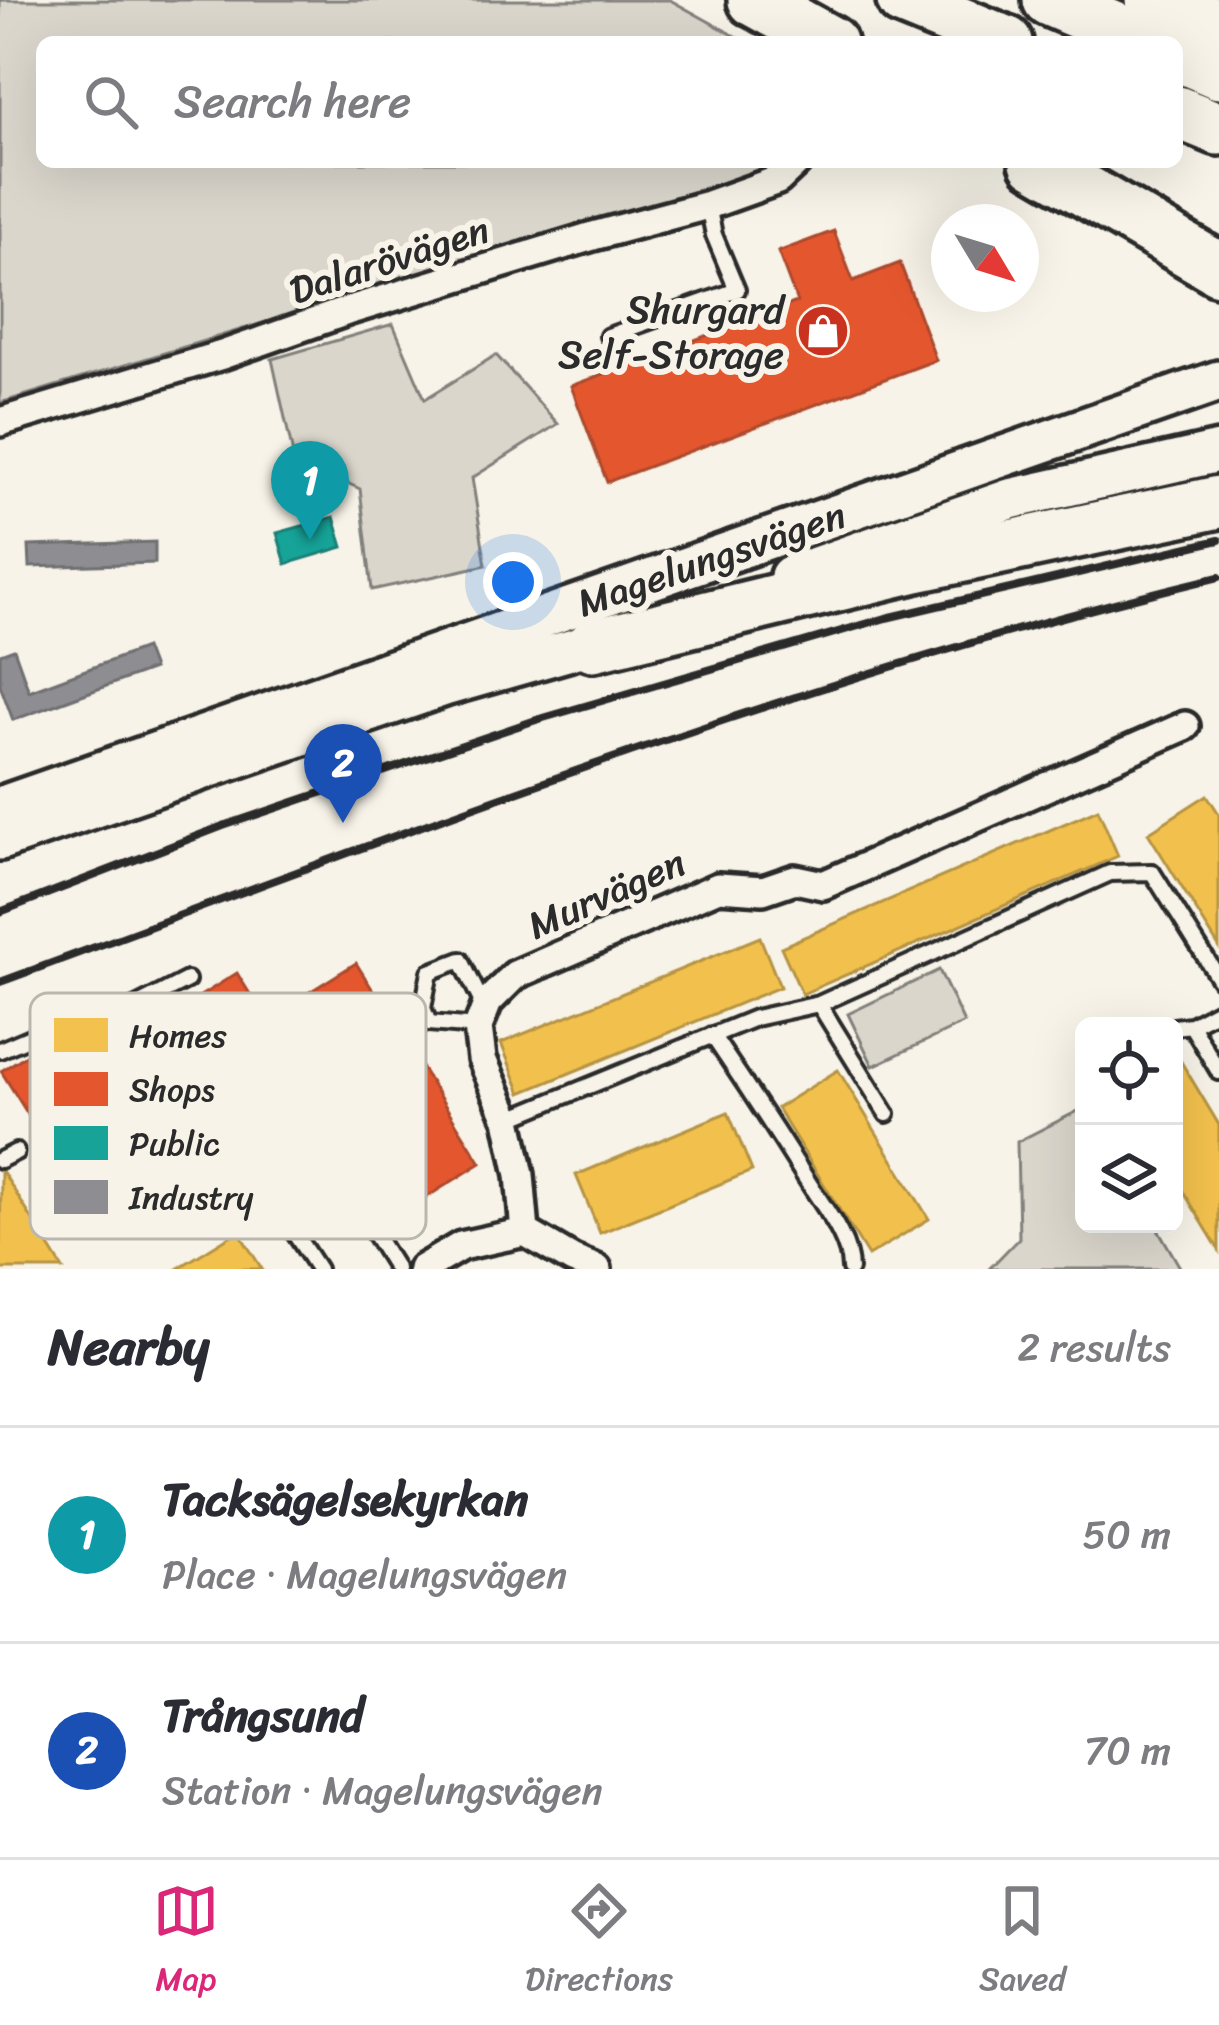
<!DOCTYPE html>
<html lang="en">
<head>
<meta charset="utf-8">
<style>
  :root { --surface:#fff; --page:#f7f7f7; --text:#2b2b33; --muted:#7c7c81; --line:#e1e1e2; --accent:#db2777 }
  body { margin:0; font-family:Sriracha,sans-serif; background:var(--page); color:var(--text) }
  .controls { position:absolute; right:36px; bottom:36px; display:grid; overflow:hidden; border-radius:18px; box-shadow:0 12px 48px #0002 }
  .controls button { width:108px; height:108px; display:grid; place-items:center; padding:0; border:0; border-bottom:3px solid var(--line); background:var(--surface); color:var(--text); font:60px sans-serif }
  .compass { position:absolute; left:931px; top:204px; width:108px; height:108px; border-radius:50%; background:var(--surface); box-shadow:0 12px 48px #0002; rotate:128deg }
  .you { position:absolute; left:513px; top:582px; width:42px; height:42px; margin:-30px; border:9px solid #fff; border-radius:50%; background:#1a73e8; box-shadow:0 0 0 18px #1a73e833 }
  .badge { display:grid; place-items:center; width:78px; height:78px; border-radius:50%; background:var(--accent); color:#fff; font-size:39px; font-weight:700 }
  .pin { position:absolute; translate:-50% -99px; filter:drop-shadow(0 3px 6px #0008) }
  .pin::after { content:''; position:absolute; top:63px; width:42px; height:36px; background:inherit; clip-path:polygon(0 0,100% 0,50% 100%) }
  .list { margin:0; padding:0; list-style:none }
  h2 { display:flex; justify-content:space-between; align-items:center; height:156px; margin:0; padding:0 48px; font-size:51px }
  h2 small { font-size:39px; font-weight:400; color:var(--muted) }
  .list li { display:grid; grid-template-columns:78px 1fr auto; gap:36px; align-items:center; box-sizing:border-box; height:216px; padding:0 48px; border-top:3px solid var(--line) }
  .list b { display:block; font-size:45px; white-space:nowrap }
  .list p { margin:0; font-size:39px; white-space:nowrap; color:var(--muted) }
  .list em { font-size:39px; font-style:normal; color:var(--muted) }
  .icon { flex:none; width:66px; height:66px; fill:none; stroke:currentColor; stroke-width:2; stroke-linecap:round; stroke-linejoin:round }
  .map { position:relative; flex:none; width:1219px; height:1269px; overflow:hidden }
  .search { position:absolute; background:var(--surface); box-shadow:0 12px 48px #0002; left:36px; right:36px; top:36px; height:132px; display:flex; align-items:center; gap:30px; box-sizing:border-box; padding:0 42px; border-radius:18px; color:var(--muted); font-size:45px }
  .sheet { height:588px; background:var(--surface) }
  nav { display:flex; justify-content:space-around; align-items:center; box-sizing:border-box; height:168px; border-top:3px solid var(--line); background:var(--surface); font-size:33px; color:var(--muted) }
  nav a { display:grid; justify-items:center; gap:6px }
  nav .on { color:var(--accent) }
  .map>svg:first-child { display:block }
  .green { fill:#dad6cc; stroke:#82807c; stroke-width:3 }
  .homes { fill:#f2c14e; stroke:#b69444; stroke-width:3 }
  .shops { fill:#e4572e; stroke:#ac4a2d; stroke-width:3 }
  .public { fill:#17a398; stroke:#1d7f77; stroke-width:3 }
  .industry { fill:#8d8d92; stroke:#707073; stroke-width:3 }
  .lines { fill:none; stroke-linecap:round; stroke-linejoin:round }
  .lane-casing { stroke:#2b2b2b; stroke-width:22 }
  .street-casing { stroke:#2b2b2b; stroke-width:36 }
  .secondary-casing { stroke:#2b2b2b; stroke-width:48 }
  .highway-casing { stroke:#2b2b2b; stroke-width:60 }
  .lane { stroke:#f7f3e8; stroke-width:14 }
  .street { stroke:#f7f3e8; stroke-width:27 }
  .secondary { stroke:#f7f3e8; stroke-width:39 }
  .highway { stroke:#f7f3e8; stroke-width:51 }
  .rail { stroke:#2b2b2b; stroke-width:8 }
  .labels { text-anchor:middle; stroke-width:12; stroke-linejoin:round; paint-order:stroke }
  .street-label { font-size:39px; fill:#2b2b2b; stroke:#f7f3e8 }
  .poi-label { font-size:39px; fill:#2b2b2b; stroke:#f7f3e8; text-anchor:end }
  .key { fill:#f7f3e8; stroke:#bab7af; stroke-width:3 }
  .key-label { font-size:33px; fill:#2b2b2b }
</style>
</head>
<body>
<div class="map">
<svg width="1219" height="1269" viewBox="0 0 1219 1269">
  <rect width="100%" height="100%" fill="#f7f3e8"/>
  <filter id="ink" filterUnits="userSpaceOnUse"><feTurbulence type="fractalNoise" baseFrequency=".00833" numOctaves="2"/><feDisplacementMap in="SourceGraphic" scale="24" xChannelSelector="R" yChannelSelector="G"/><feConvolveMatrix kernelMatrix="1 2 1 2 8 2 1 2 1" color-interpolation-filters="sRGB"/></filter>
  <g filter="url(#ink)">
    <path class="green" d="M0 0H670L746 42H42V162H768L764 170 0 403Z
      M393 324 425 399 496 355 558 424 472 478 486 565 372 590 360 489 294 459 272 359Z
      M939 970 964 1023 873 1066 848 1014Z
      M1084 1108V1224H1155L1181 1269H989L1019 1238 1017 1142Z"/>
    <path class="homes" d="M1207 795 1219 814V947L1148 833Z
      M1098 809 1118 856 802 994 781 947Z
      M760 937 780 987 521 1093 501 1043Z
      M1174 1050 1219 1125V1250L1174 1176Z
      M838 1070 929 1219 868 1256 777 1108Z
      M728 1112 752 1171 600 1233 576 1175Z
      M1 1169 63 1269H0Z
      M238 1231 262 1269H177Z"/>
    <path class="shops" d="M834 231 853 281 900 263 936 360 607 482 571 386 797 302 778 252Z
      M356 963 481 1163 411 1207 287 1006Z
      M237 973 275 1035 115 1135 99 1109 45 1142 1 1071 47 1042 69 1078Z"/>
    <path class="public" d="M334 517 343 547 286 564 277 533Z"/>
    <path class="industry" d="M155 542V563L30 567 29 546Z
      M145 648 153 669 13 720 0 685V654L14 649 29 691Z"/>
    <g class="lines">
      <g class="lane-casing">
        <path id="lane" d="M608 336 737 290 714 235 708 205
          M819 1004 887 1114
          M1191 1025 1219 1072
          M478 1027 429 1023 423 1008 430 972 461 960 484 1007
          M1174 1027 1191 1025 1219 1010
          M712 1035C746 1085 778 1134 810 1185 825 1209 850 1240 850 1269
          M0 1050 40 1033 101 1024 187 980
          M508 1119 755 1018 819 1004 1110 873 1152 872 1219 979
          M0 1160 16 1152
          M318 1269 230 1135 290 1098 396 1269"/>
      </g>
      <g class="street-casing">
        <path id="street" d="M0 422 222 355 350 310 593 236 708 205 778 180 797 162
          M525 1232 520 1175 508 1119 482 1059 478 1027 488 1002 515 975 718 887 763 890 795 879 823 885 1185 726
          M422 1269 461 1246 525 1232 573 1260 597 1269"/>
      </g>
      <g class="secondary-casing">
        <path id="secondary" d="M790 576 1010 499 1219 452
          M0 807 1219 381
          M0 840 444 686 616 637"/>
      </g>
      <g class="highway-casing">
        <path id="highway" d="M754 0 830 42
          M903 0 1006 42
          M1049 0 1147 42
          M1152 0 1219 25
          M1177 55 1219 73
          M1177 112 1219 129
          M1036 162 1219 269
          M593 645 916 566 1219 502"/>
      </g>
      <use href="#lane" class="lane"/>
      <use href="#street" class="street"/>
      <use href="#secondary" class="secondary"/>
      <use href="#highway" class="highway"/>
      <path class="rail" d="M0 912 223 826 533 721 886 618 1219 540
        M0 982C402 834 802 676 1219 577"/>
    </g>
  </g>
  <defs>
    <g id="shop-disc" transform="scale(2.7)"><circle r="9.5" fill="#c8321e" stroke="#f7f3e8"/><path d="M-5-2.5h2.3a2.7 3.5 0 0 1 5.4 0H5L5.5 6h-11ZM-1.5-2.5h3a1.5 2.3 0 0 0-3 0Z" fill="#fff"/></g>
  </defs>
  <g fill-rule="evenodd">
    <use href="#shop-disc" x="823" y="331"/>
  </g>
  <g class="labels">
    <g class="street-label">
      <text transform="translate(389 259) rotate(-18)" y="14">Dalarövägen</text>
      <text transform="translate(711 558) rotate(-19)" y="14">Magelungsvägen</text>
      <text transform="translate(606 893) rotate(-24)" y="14">Murvägen</text>
    </g>
    <g class="poi-label">
      <text x="784" y="323">Shurgard<tspan x="784" dy="45">Self-Storage</tspan></text>
    </g>
  </g>
  <rect x="30" y="993" width="396" height="246" rx="18" class="key"/>
  <rect x="54" y="1018" width="54" height="34" fill="#f2c14e"/>
  <rect x="54" y="1072" width="54" height="34" fill="#e4572e"/>
  <rect x="54" y="1126" width="54" height="34" fill="#17a398"/>
  <rect x="54" y="1180" width="54" height="34" fill="#8d8d92"/>
  <g class="key-label">
    <text x="129" y="1047">Homes</text>
    <text x="129" y="1101">Shops</text>
    <text x="129" y="1155">Public</text>
    <text x="129" y="1209">Industry</text>
  </g>
</svg>
<div class="controls">
<button><svg class="icon" aria-label="locate" viewBox="0 0 24 24"><circle cx="12" cy="12" r="6"/><path d="M12 2v4M12 18v4M2 12h4M18 12h4"/></svg></button>
<button><svg class="icon" aria-label="layers" viewBox="0 0 24 24"><path d="M12 4l9 5-9 5-9-5zM3 14l9 5 9-5"/></svg></button>
</div>
<svg class="compass" viewBox="-18 -18 36 36"><path d="M0-13l5 13h-10z" fill="#e53935"/><path d="M0 13l5-13h-10z" fill="#7c7c81"/></svg>
<div class="you"></div>
<div class="pin badge" style="left:310px;top:540px;background:#0f9aa8">1</div>
<div class="pin badge" style="left:343px;top:823px;background:#1a4fb4">2</div>
<div class="search"><svg class="icon" aria-label="search" viewBox="0 0 24 24"><circle cx="10" cy="10" r="6"/><path d="M15 15l6 6"/></svg>Search here</div>
</div>
<section class="sheet">
<h2>Nearby<small>2 results</small></h2>
<ul class="list">
<li><span class="badge" style="background:#0f9aa8">1</span><div><b>Tacksägelsekyrkan</b><p>Place · Magelungsvägen</p></div><em>50 m</em></li>
<li><span class="badge" style="background:#1a4fb4">2</span><div><b>Trångsund</b><p>Station · Magelungsvägen</p></div><em>70 m</em></li>
</ul>
</section>
<nav>
<a class="on"><svg class="icon" aria-label="map" viewBox="0 0 24 24"><path d="M3 6l6-2 6 2 6-2v14l-6 2-6-2-6 2zM9 4v14M15 6v14"/></svg>Map</a>
<a><svg class="icon" aria-label="directions" viewBox="0 0 24 24"><path d="M12 3l9 9-9 9-9-9zM9 14v-3h6M13 9l2 2-2 2"/></svg>Directions</a>
<a><svg class="icon" aria-label="saved" viewBox="0 0 24 24"><path d="M7 4h10v16l-5-4-5 4z"/></svg>Saved</a>
</nav>
</body>
</html>
